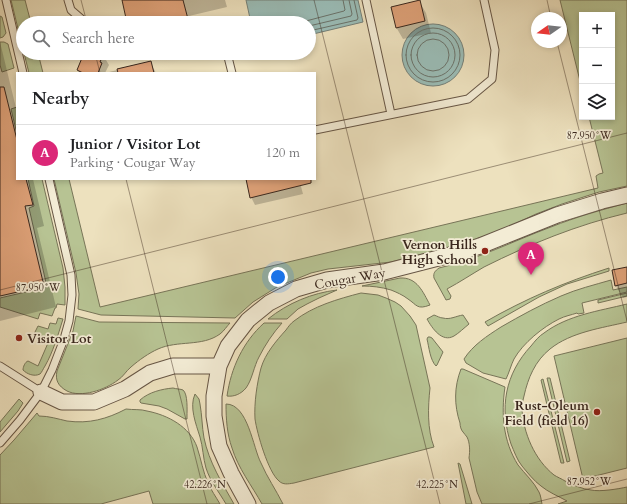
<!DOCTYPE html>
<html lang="en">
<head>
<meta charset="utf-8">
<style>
  :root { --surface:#fff; --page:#f6f6f6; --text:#202124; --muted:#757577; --line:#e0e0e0; --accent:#db2777 }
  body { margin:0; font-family:Cardo,serif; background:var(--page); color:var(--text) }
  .controls { position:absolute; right:12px; top:12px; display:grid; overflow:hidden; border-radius:0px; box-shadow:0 2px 6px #0003 }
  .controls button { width:36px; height:36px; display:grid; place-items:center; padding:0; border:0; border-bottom:1px solid var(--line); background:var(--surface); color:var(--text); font:20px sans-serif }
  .compass { position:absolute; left:531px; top:12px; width:36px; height:36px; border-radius:50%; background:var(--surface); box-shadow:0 2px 6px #0003; rotate:256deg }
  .you { position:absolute; left:278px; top:277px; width:14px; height:14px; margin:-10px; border:3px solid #fff; border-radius:50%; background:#1a73e8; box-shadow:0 0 0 6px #1a73e833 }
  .badge { display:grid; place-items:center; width:26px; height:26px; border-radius:50%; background:var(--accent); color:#fff; font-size:13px; font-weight:700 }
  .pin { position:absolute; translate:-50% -33px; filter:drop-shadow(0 1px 2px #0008) }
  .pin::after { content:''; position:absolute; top:21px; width:14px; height:12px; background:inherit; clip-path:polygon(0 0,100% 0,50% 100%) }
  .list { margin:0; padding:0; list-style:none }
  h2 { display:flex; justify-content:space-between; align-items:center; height:52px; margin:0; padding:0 16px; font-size:17px }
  h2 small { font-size:13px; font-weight:400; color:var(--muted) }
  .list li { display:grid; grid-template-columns:26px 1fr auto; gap:12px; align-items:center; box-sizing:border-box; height:56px; padding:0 16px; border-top:1px solid var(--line) }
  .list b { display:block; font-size:15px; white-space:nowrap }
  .list p { margin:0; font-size:13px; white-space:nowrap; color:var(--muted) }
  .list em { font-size:13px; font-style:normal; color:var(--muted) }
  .icon { flex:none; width:22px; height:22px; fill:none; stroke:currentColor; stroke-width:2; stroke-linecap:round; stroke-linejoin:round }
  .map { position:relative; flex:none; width:627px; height:504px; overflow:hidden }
  .search { position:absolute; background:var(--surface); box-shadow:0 2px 6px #0003; left:16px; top:16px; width:300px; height:44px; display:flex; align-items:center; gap:10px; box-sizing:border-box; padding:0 14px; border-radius:22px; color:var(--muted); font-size:15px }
  .panel { position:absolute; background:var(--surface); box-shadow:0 2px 6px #0003; left:16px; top:72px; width:300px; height:108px; border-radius:0px }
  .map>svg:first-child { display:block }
  .green { fill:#b7c393; stroke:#787558 }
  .water { fill:#9abcb6; stroke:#748079 }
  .shadow { fill:#0003 }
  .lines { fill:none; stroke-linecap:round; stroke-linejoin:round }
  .shore { stroke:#6a726a; stroke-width:1 }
  .building { fill:#dea178; stroke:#3a271d }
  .lane-casing { stroke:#675645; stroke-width:9 }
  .street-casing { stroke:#675645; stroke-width:17 }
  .lane { stroke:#f3ecd5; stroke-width:7 }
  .street { stroke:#f3ecd5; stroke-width:15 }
  .ticks { fill:none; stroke:#3a271d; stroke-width:1; stroke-opacity:0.45 }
  .poi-dot { fill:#8f2418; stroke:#f3ecd5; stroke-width:1.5 }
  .labels { text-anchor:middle; stroke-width:3.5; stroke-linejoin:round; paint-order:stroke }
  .poi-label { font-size:13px; font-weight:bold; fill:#3a271d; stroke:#f3ecd5; text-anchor:end }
  .street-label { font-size:13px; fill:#3a271d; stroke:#f3ecd5 }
  .ticks-label { font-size:10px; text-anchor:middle; fill:#3a271d; stroke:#f3ecd5; stroke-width:3.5; stroke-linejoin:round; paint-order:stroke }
</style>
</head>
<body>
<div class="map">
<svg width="627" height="504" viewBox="0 0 627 504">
  <rect width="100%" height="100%" fill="#ede1be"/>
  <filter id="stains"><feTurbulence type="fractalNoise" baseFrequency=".005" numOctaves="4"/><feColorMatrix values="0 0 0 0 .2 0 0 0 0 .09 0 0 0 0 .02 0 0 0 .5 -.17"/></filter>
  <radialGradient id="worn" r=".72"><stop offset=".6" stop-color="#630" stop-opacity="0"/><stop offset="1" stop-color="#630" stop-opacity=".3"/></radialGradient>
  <path class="green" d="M11 0H25L31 23H23V49Z
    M560 0H627V186L599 192 562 204 536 214 495 233 439 250 391 262 328 269 311 273 277 287 253 302 235 318 101 315 78 309 79 294 76 273 54 179H69L100 307 598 188 596 176 599 174 603 173 589 117H612V15H582V89Z
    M0 16 2 17 6 33 3 37 0 38Z
    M0 42H4L8 44 14 68 2 72 0 65Z
    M24 53H38L43 73H29Z
    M17 107V134L11 109Z
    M28 179H42L63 268 65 287V305L57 304 56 308H55L52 316 40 313 38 319 0 307V298L47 287 29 208 34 206Z
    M627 203V213C577 225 530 244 484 267 472 274 460 282 447 289L451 296 450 299 446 300 445 298 434 278C433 273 435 271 439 268 479 259 513 241 551 227 576 217 601 210 627 203Z
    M609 268V271L567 284 539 297 488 326 485 322C525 299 565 282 609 268Z
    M400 278C417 277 423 292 430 305 417 310 417 305 408 299 403 295 396 292 391 290 381 287 372 286 362 286Z
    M611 280 613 290 627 287V292L582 303 584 313 578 314 577 313C571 315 565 316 559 319 543 327 523 343 514 359 511 365 509 373 506 379L483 373 466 363 464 359C473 345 487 336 501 327 520 316 540 305 561 296 577 289 594 285 611 280Z
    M337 290 319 298 307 304 298 309 287 319H268C288 303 312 293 337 290Z
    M361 293 378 295 386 298 395 302 401 306 410 316 416 325 430 388C428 407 427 429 434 447L294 483C288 484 283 485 279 481 268 472 257 433 255 419 254 403 257 383 261 368 265 354 276 341 286 330 288 327 291 323 294 321 313 306 338 299 361 293Z
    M627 293V296L598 303V300Z
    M627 304V322C602 328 571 332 550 349 535 361 528 378 524 396 523 400 522 404 522 408 523 433 535 460 554 475 557 477 562 479 565 481 573 485 582 489 591 490 600 492 618 489 627 487V504H558L567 501C558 496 548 492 541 486 534 481 527 472 522 466 517 460 514 451 511 444 499 408 505 374 531 346 535 341 539 336 544 333 568 315 599 311 627 304Z
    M434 315C437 316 440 318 443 318 450 320 456 316 463 315L469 324C464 328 459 333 454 336 442 343 432 328 427 319Z
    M76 316 99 322 230 323C227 326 224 331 220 334 202 347 178 340 158 349 149 353 139 360 131 367 126 371 123 377 118 380 105 390 81 398 67 391 58 386 55 380 57 371L73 331Z
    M58 318 63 319C58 335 53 352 45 366 43 369 42 372 40 374 34 377 27 374 23 370 23 367 25 362 28 361L38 366 48 343 35 336 34 334 38 326 48 329 50 323 56 324Z
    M264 323H282C273 333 265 345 259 357 254 366 252 380 246 388 241 394 234 397 227 396 231 368 243 342 264 323Z
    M428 337H430L432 338 443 352 437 365 436 366C430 360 429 347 427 339Z
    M627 338V468L583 479 554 356Z
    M461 369H463L505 387C501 414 503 441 518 465 525 474 534 482 539 492 541 496 541 500 542 504H482L477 492 469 458C470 451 470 443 467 437 466 435 464 434 463 432 461 430 460 426 460 423 454 405 454 387 461 369Z
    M547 378H550L570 461 567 462Z
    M543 379 564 463H561L541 380Z
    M173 388C176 389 181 389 183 390 188 394 187 410 187 416V419H185L167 409 159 406 141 403 140 402V400C149 392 162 389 173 388Z
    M195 394 199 399 200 404C202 415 202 427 204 438 209 462 222 483 234 504H226C219 492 210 481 206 468 203 458 203 447 200 437 196 424 189 407 195 394Z
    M19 399 23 403 18 411 0 432V422Z
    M226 404C248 404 253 448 261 463 267 477 276 490 283 504H262C252 486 238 468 232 448 227 434 226 419 226 404Z
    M126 409C133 410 141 409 147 411 168 415 190 427 197 447 201 459 203 472 208 483 211 490 216 497 220 504H153L149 491 101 504H0V455L14 440 37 413 39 416C49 416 58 419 67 421 89 424 107 419 126 409Z
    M458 463 460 464 472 504H466Z"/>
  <path class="water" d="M246 0H358L363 22 309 35V23H251Z
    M402 55a31 31 0 1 1 62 0a31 31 0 1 1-62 0Z"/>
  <path class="shadow" d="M123 0H225L227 7 189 16 191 23H128Z
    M419 1 426 13 431 33 403 39 396 27Z
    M0 42 17 112V179H33L44 226 37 228 56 307 0 321Z
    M85 53H105L107 57 106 60 109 65 105 73 150 62 156 73H79L78 70Z
    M247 179H299L303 194 255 205 251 197Z
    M627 268V297L623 298 616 286 613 271Z"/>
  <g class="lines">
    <path class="shore" d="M301 23 306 21 344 11 345 10 343 0
      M309 26 351 16 352 14 349 0
      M406 55a27 27 0 1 1 54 0a27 27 0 1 1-54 0Z
      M309 31 357 20 358 18 354 0
      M411 55a22 22 0 1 1 44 0a22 22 0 1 1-44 0Z
      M417 55a16 16 0 1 1 32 0a16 16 0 1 1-32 0Z"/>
  </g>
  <path class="building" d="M122 0H183L189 23H127Z
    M420 0 425 21 396 28 391 7Z
    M84 53H104L100 62 102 63 98 73H83L77 70Z
    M151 61 154 73H118L117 69Z
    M0 87H4L17 140V179H26L33 205 25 206 44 286 0 296Z
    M246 179H311V183L250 198Z
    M627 267V283L615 286 612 270Z"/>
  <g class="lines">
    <g class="lane-casing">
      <path id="lane" d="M6 0 23 73
        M68 0 71 10 86 23
        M366 0 391 114
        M135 53 140 55 146 53
        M227 53 232 73
        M315 130 468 99 492 79 495 50 484 0
        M0 366 41 392
        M0 443 20 420 41 392 52 370 64 339 69 321 72 295 71 275 49 179"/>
    </g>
    <g class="street-casing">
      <path id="street" d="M41 392 62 402H94L125 389 150 373 173 366H219
        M248 504 231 473 219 446 214 416V396L219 366 228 346 248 320 269 303 296 289 327 280 384 272 458 253 480 246 557 215 602 201 627 195"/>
    </g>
    <use href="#lane" class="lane"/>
    <use href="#street" class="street"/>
  </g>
  <path class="ticks" d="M81 0 87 23M314 0 440 504M547 0 551 18M557 42 627 321M95 53 100 73M126 179 207 504M0 290 627 133M529 504 627 479"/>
  <g class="poi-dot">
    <circle cx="485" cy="251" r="4"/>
    <circle cx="19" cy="338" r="4"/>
    <circle cx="597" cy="412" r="4"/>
  </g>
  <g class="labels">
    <g class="poi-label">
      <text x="477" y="249">Vernon Hills<tspan x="477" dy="15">High School</tspan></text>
      <text x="27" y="343" text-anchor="start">Visitor Lot</text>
      <text x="589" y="410">Rust-Oleum<tspan x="589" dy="15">Field (field 16)</tspan></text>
    </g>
    <g class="street-label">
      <text transform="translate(350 278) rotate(-10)" y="5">Cougar Way</text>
    </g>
  </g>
  <g class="ticks-label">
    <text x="589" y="139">87.950°W</text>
    <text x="38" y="291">87.950°W</text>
    <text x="589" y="485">87.952°W</text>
    <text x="205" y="488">42.226°N</text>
    <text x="437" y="488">42.225°N</text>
  </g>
  <rect width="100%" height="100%" filter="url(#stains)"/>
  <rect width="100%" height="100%" fill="url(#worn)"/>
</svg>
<div class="controls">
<button>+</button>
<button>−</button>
<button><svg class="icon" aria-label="layers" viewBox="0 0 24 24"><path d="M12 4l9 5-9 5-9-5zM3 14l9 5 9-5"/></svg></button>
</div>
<svg class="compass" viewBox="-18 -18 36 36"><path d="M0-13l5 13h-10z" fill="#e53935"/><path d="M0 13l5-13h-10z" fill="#757577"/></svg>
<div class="you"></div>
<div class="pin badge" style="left:531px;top:275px">A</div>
<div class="search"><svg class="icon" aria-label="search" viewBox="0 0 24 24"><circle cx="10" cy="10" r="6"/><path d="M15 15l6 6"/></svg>Search here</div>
<section class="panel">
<h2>Nearby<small></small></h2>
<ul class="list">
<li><span class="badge">A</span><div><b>Junior / Visitor Lot</b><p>Parking · Cougar Way</p></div><em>120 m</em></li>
</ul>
</section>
</div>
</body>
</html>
